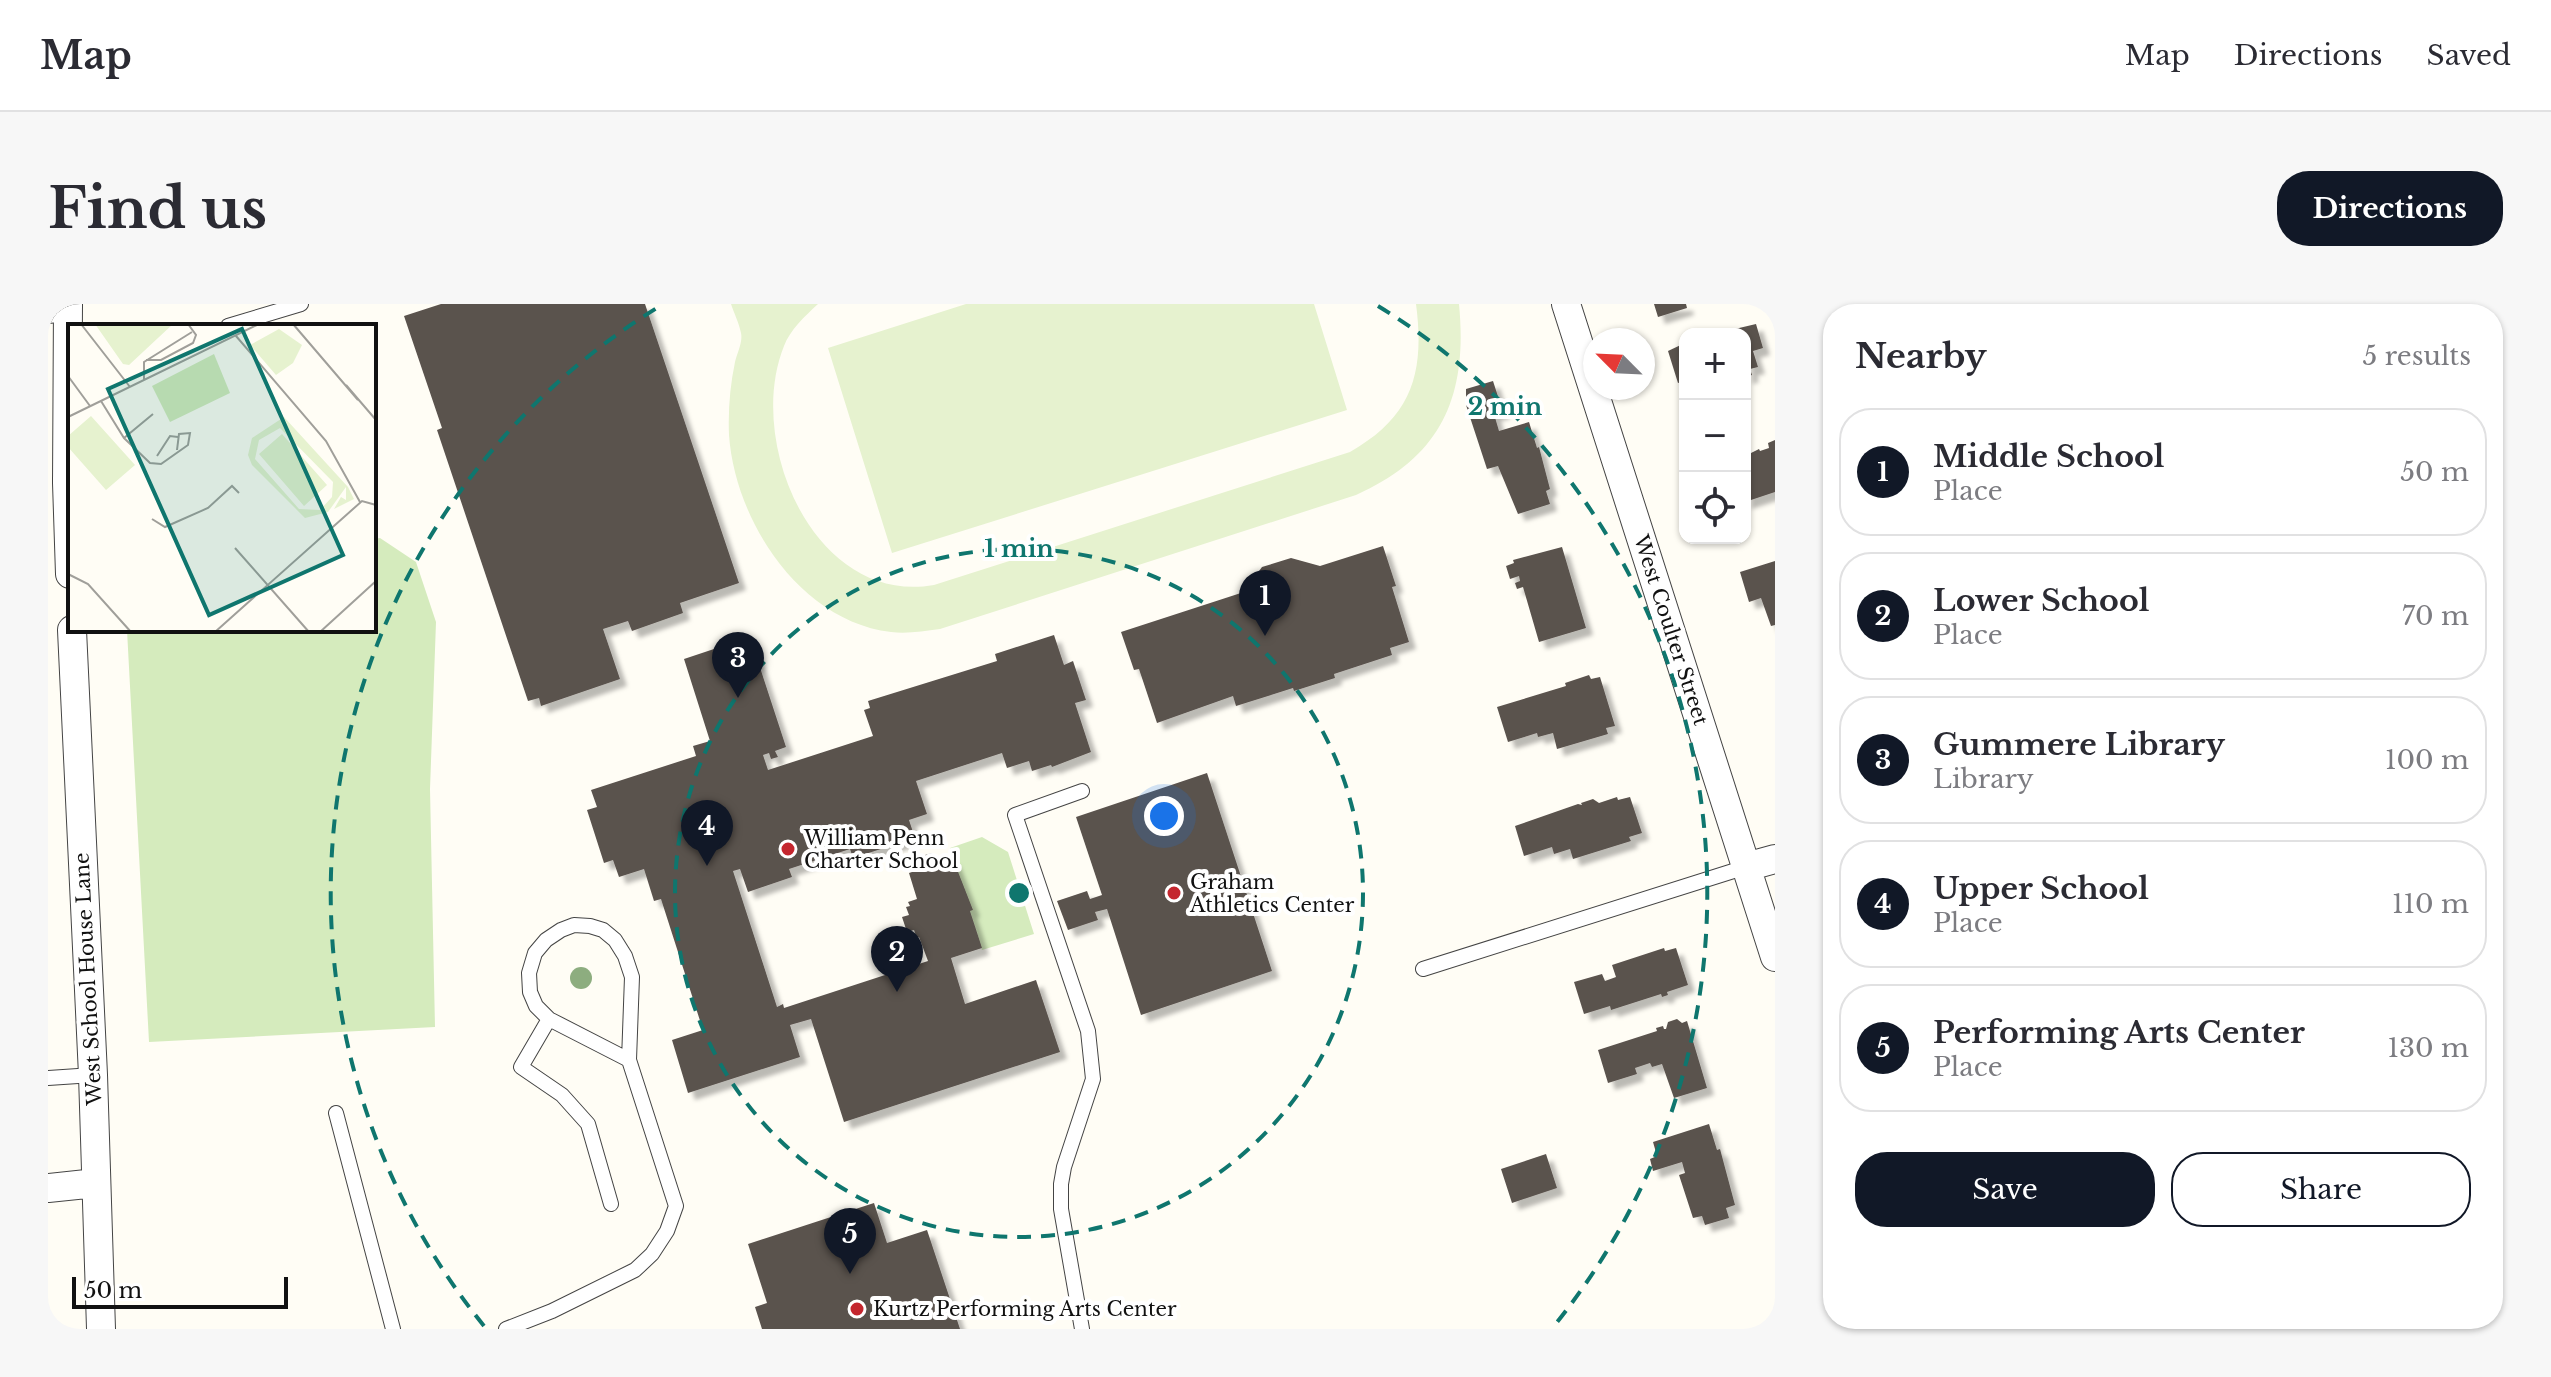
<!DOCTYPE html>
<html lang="en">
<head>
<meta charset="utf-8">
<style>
  :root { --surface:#fff; --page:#f7f7f7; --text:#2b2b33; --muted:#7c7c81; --line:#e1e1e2; --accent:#111827 }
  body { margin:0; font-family:"Libre Baskerville",serif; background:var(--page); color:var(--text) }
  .controls { position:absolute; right:24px; top:24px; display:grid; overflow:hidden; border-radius:16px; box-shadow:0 2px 6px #0004 }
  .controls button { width:72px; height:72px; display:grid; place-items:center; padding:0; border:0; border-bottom:2px solid var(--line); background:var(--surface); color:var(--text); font:40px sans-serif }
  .compass { position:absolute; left:1535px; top:24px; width:72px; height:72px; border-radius:50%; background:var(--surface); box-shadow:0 2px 6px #0004; rotate:294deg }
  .scale { position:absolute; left:24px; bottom:20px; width:216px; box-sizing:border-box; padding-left:8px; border:4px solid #111; border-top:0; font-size:22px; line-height:28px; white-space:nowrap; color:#111; -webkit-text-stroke:6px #fff; paint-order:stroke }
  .you { position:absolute; left:1116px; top:512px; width:28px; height:28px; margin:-20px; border:6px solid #fff; border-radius:50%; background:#1a73e8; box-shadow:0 0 0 12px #1a73e833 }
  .badge { display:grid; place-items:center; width:52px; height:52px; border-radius:50%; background:var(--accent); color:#fff; font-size:26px; font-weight:700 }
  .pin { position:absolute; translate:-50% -66px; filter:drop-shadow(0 2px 4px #0008) }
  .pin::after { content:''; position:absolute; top:42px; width:28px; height:24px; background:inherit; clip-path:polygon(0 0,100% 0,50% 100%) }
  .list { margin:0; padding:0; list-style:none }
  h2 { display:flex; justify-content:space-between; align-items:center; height:104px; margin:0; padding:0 32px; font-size:34px }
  h2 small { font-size:26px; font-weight:400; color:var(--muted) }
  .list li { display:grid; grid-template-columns:52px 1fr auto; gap:24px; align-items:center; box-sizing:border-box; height:128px; margin:0 16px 16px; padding:0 16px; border:2px solid var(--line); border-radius:32px }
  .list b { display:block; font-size:30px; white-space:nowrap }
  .list p { margin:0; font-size:26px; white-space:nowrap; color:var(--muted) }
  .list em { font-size:26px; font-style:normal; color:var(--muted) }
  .actions { display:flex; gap:16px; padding:24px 32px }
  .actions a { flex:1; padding:18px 0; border:2px solid var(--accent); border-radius:32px; text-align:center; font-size:28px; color:var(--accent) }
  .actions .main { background:var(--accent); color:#fff }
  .icon { flex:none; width:44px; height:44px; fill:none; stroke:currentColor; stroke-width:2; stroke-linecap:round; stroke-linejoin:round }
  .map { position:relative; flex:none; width:1727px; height:1025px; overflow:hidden; border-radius:32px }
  header { display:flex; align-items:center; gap:48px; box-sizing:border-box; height:112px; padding:0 40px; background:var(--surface); border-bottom:2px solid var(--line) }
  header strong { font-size:38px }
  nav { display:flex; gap:44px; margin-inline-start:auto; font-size:28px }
  .intro { display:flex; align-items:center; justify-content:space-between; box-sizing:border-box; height:192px; padding:0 48px }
  h1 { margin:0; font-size:56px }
  .button { padding:20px 36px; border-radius:32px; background:var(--accent); color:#fff; font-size:28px; font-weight:700 }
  main { display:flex; gap:48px; padding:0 48px }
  aside { flex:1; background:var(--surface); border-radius:32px; box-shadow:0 2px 6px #0004 }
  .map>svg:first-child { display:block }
  .green { fill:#d5ebbd }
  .pitch { fill:#e6f2cf }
  .building { fill:#5a524d; filter:url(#shadow) }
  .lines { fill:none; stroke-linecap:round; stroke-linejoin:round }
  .service-casing { stroke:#444; stroke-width:16 }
  .minor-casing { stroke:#444; stroke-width:30 }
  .service { stroke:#fff; stroke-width:14 }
  .minor { stroke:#fff; stroke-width:28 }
  .tree { fill:#8dad7f }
  .ring { fill:none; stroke:#0f766e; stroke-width:4; stroke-dasharray:14 10 }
  .poi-dot { fill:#c4262e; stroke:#fff; stroke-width:3 }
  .labels { text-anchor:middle; stroke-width:8; stroke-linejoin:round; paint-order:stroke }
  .street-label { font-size:20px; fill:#111; stroke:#fff }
  .poi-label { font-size:20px; fill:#111; stroke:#fff; text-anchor:start }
  .inset-road { fill:none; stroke:#a09f9a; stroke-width:2 }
  .view { fill:#0f766e; fill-opacity:0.15; stroke:#0f766e; stroke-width:4 }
  .inset-edge { fill:none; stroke:#111; stroke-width:4 }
  .centre { fill:#0f766e; stroke:#fff; stroke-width:4 }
  .ring-label { font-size:24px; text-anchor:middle; font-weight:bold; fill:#0f766e; stroke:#fff; stroke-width:8; stroke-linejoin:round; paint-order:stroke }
</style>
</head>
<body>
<header>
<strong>Map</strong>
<nav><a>Map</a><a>Directions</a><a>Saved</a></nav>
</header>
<div class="intro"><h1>Find us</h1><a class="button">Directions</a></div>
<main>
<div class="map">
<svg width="1727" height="1025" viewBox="0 0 1727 1025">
  <defs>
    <filter id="shadow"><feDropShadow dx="7" dy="7" stdDeviation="2" flood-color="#0004"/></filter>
  </defs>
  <rect width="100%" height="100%" fill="#fffdf5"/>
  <path class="green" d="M332 234 368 258 388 318 382 485 387 723 101 738 79 326H326V235Z
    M934 533 960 548 986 630 934 646 902 544Z"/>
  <path class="pitch" d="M683 0H770C757 12 742 26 736 42 697 139 767 302 886 281L1302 148C1364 113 1377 69 1368 0H1411C1420 92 1394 153 1308 191L892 325C875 327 860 330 843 328 752 317 687 217 681 131 680 106 682 82 687 58 689 49 695 38 693 29 691 19 686 9 683 0Z
    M918 0H1266L1299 106 844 249 780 44Z"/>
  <path class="building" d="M393 0H597L691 279 632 299 635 309 584 327 580 317 555 325 572 375 493 402 491 394 480 397 389 126 394 124 356 12Z
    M1606 0H1638L1639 4 1610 13Z
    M1708 20 1715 44 1705 47 1710 63 1702 65 1704 71 1698 73 1697 30 1670 29Z
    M1637 39V77L1630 79 1620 47Z
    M1445 77 1455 108 1446 110 1451 127 1481 118 1489 144 1491 143 1502 185 1498 187 1502 200 1470 210 1450 162 1439 165 1418 101V85Z
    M1727 136V188L1697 198V152L1711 145 1712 147 1721 144 1720 139Z
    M1335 242 1348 282 1344 283 1361 338 1342 344 1344 351 1286 370 1287 374 1246 387 1245 384 1188 402 1185 392 1109 419 1091 365 1086 366 1073 328 1196 288 1214 263 1243 254 1272 262Z
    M1514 243 1538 324 1491 338 1475 283 1469 285 1467 279 1472 277 1471 272 1462 275 1458 262 1466 259 1465 256Z
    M1727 257V321L1723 322 1713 294 1701 298 1692 268Z
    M1006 331 1016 361 1025 357 1038 396 1027 399 1043 448 1004 463 1003 461 984 467 981 457 959 464 954 449 868 477 879 510 861 516 867 534 805 554 802 545 741 565 744 573 700 588 692 565 685 567 729 703 735 700 736 704 880 657 871 633 869 634 866 626 859 628 854 613 861 611 858 603 862 602 860 598 869 595 861 569 867 567 863 555 884 549 888 561 905 555 925 606 922 607 934 644 903 654 917 700 988 676 1012 748 796 818 763 715 742 721 752 753 640 789 624 736 655 726 613 595 606 597 596 565 571 573 565 556 556 559 539 506 549 503 543 486 648 452 645 442 662 437 636 355 702 333 738 443 727 447 730 453 723 455 721 449 715 451 720 466 825 432 816 406 822 404 820 397 949 357 947 350Z
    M1541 371 1543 375 1552 373 1567 422 1558 424 1560 430 1509 445 1505 429 1490 433 1489 429 1460 438 1449 403 1518 382 1517 379Z
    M1159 469 1224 667 1093 711 1059 605 1047 608 1050 616 1020 626 1009 597 1039 587 1042 595 1054 591 1028 513Z
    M1569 493 1570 496 1582 493 1594 529 1581 533 1583 537 1525 555 1522 545 1506 550 1504 543 1476 552 1467 522 1530 500 1534 501 1533 499 1545 495 1551 499Z
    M1616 644 1617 647 1628 644 1640 681 1619 688 1620 691 1614 693 1613 690 1563 706 1562 702 1536 710 1526 678 1554 670 1557 677 1568 673 1564 661Z
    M1629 715 1634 719 1639 717 1659 784 1626 794 1614 760 1604 763 1602 759 1587 764 1589 770 1560 779 1550 746 1609 727 1608 724 1615 722 1616 725H1618L1620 718Z
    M1661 820 1669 846 1672 845 1687 901 1678 904 1681 914 1657 921 1654 912 1645 914 1631 871 1637 869 1634 858 1605 867 1602 855 1609 852 1605 838Z
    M1498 850 1509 884 1464 899 1453 865Z
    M826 899 839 939 879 926 912 1025H714L707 1003 719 999 700 940Z"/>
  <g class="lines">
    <g class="service-casing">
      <path id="service" d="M0 12 20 10
        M180 22 253 0
        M1034 487 967 511 1040 727 1045 775 1016 863 1013 880V905L1034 1025
        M1375 665 1698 563
        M501 715 473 763 514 791 540 820 563 900
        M0 774 45 771
        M288 809 345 1025
        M458 1025 504 1007 587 966 604 950 619 927 628 902 581 756 584 673 577 652 567 636 555 626 542 622 526 621 513 626 498 636 487 649 481 669 482 688 488 702 501 715 581 756"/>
    </g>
    <g class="minor-casing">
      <path id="minor" d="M20 0 19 179 22 270
        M1518 0 1727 653
        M24 326 45 771 53 1025
        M1698 563 1727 555
        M0 884 48 879"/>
    </g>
    <use href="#service" class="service"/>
    <use href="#minor" class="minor"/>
  </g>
  <circle class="tree" cx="533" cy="674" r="11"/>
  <g class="ring">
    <circle cx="971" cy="589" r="344"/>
    <path d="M436 1022A688 688 0 0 1 612 2M1330 2A688 688 0 0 1 1506 1022"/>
  </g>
  <g class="poi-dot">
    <circle cx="740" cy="545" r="8"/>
    <circle cx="1126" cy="589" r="8"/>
    <circle cx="809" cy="1005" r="8"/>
  </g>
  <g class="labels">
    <g class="street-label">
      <text transform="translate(1623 326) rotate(72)" y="7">West Coulter Street</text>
      <text transform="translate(40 675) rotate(-93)" y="7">West School House Lane</text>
    </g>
    <g class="poi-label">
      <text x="756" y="541">William Penn<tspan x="756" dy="23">Charter School</tspan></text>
      <text x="1142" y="585">Graham<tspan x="1142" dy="23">Athletics Center</tspan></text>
      <text x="825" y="1012">Kurtz Performing Arts Center</text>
    </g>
  </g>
  <g transform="translate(20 20)">
    <rect width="308" height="308" fill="#fffdf5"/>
    <path d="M146 30 162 69 102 98 84 62Z" fill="#d5ebbd"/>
    <path d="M27 0H105L61 41 55 40ZM211 5 234 21 225 39 208 51 182 21ZM23 92 67 141 38 166 0 123V112ZM216 93 280 163 286 175 266 185 273 173 278 176V163L260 188 237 194 184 141 180 131 184 114ZM212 104 265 158 264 173 252 186 231 185 187 135 191 116ZM214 110 259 161 236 182 191 130Z" fill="#e6f2cf" fill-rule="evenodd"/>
    <path class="inset-road" d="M13 0 62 63M225 0 290 76M168 12 258 117 292 178M78 36H93L125 19 128 11 120 0M0 52 22 82M76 56V38L124 8M278 61 308 96M33 77 56 114 82 139 93 140 120 121 122 109 111 110 109 126M0 93 191 0M56 114 85 90M89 132 102 112 110 113M84 195 97 203 140 184 164 162 171 169M167 224 241 308M0 250 20 260 63 308M147 308 294 177 308 181M252 308 308 257"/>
    <path class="view" d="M174 5 275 231 141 291 40 65Z"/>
    <rect width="308" height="308" class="inset-edge"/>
  </g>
  <circle cx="971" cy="589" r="12" class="centre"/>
  <g class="ring-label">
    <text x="1457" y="111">2 min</text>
    <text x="971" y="253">1 min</text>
  </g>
</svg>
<div class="controls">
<button>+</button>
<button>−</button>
<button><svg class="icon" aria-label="locate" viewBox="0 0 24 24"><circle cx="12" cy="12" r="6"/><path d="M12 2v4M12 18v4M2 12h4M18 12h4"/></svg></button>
</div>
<svg class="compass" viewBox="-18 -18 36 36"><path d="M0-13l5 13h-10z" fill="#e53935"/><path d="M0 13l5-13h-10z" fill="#7c7c81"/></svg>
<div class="scale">50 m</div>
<div class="you"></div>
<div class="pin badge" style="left:1217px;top:332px">1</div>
<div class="pin badge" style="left:849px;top:688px">2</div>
<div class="pin badge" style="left:690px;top:394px">3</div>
<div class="pin badge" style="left:659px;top:562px">4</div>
<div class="pin badge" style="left:802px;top:970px">5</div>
</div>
<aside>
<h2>Nearby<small>5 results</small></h2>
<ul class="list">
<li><span class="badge">1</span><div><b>Middle School</b><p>Place</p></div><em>50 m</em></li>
<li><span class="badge">2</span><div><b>Lower School</b><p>Place</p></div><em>70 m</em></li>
<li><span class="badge">3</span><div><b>Gummere Library</b><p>Library</p></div><em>100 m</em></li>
<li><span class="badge">4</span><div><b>Upper School</b><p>Place</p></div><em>110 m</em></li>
<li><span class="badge">5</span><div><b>Performing Arts Center</b><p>Place</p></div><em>130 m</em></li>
</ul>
<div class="actions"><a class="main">Save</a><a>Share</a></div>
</aside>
</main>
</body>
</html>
